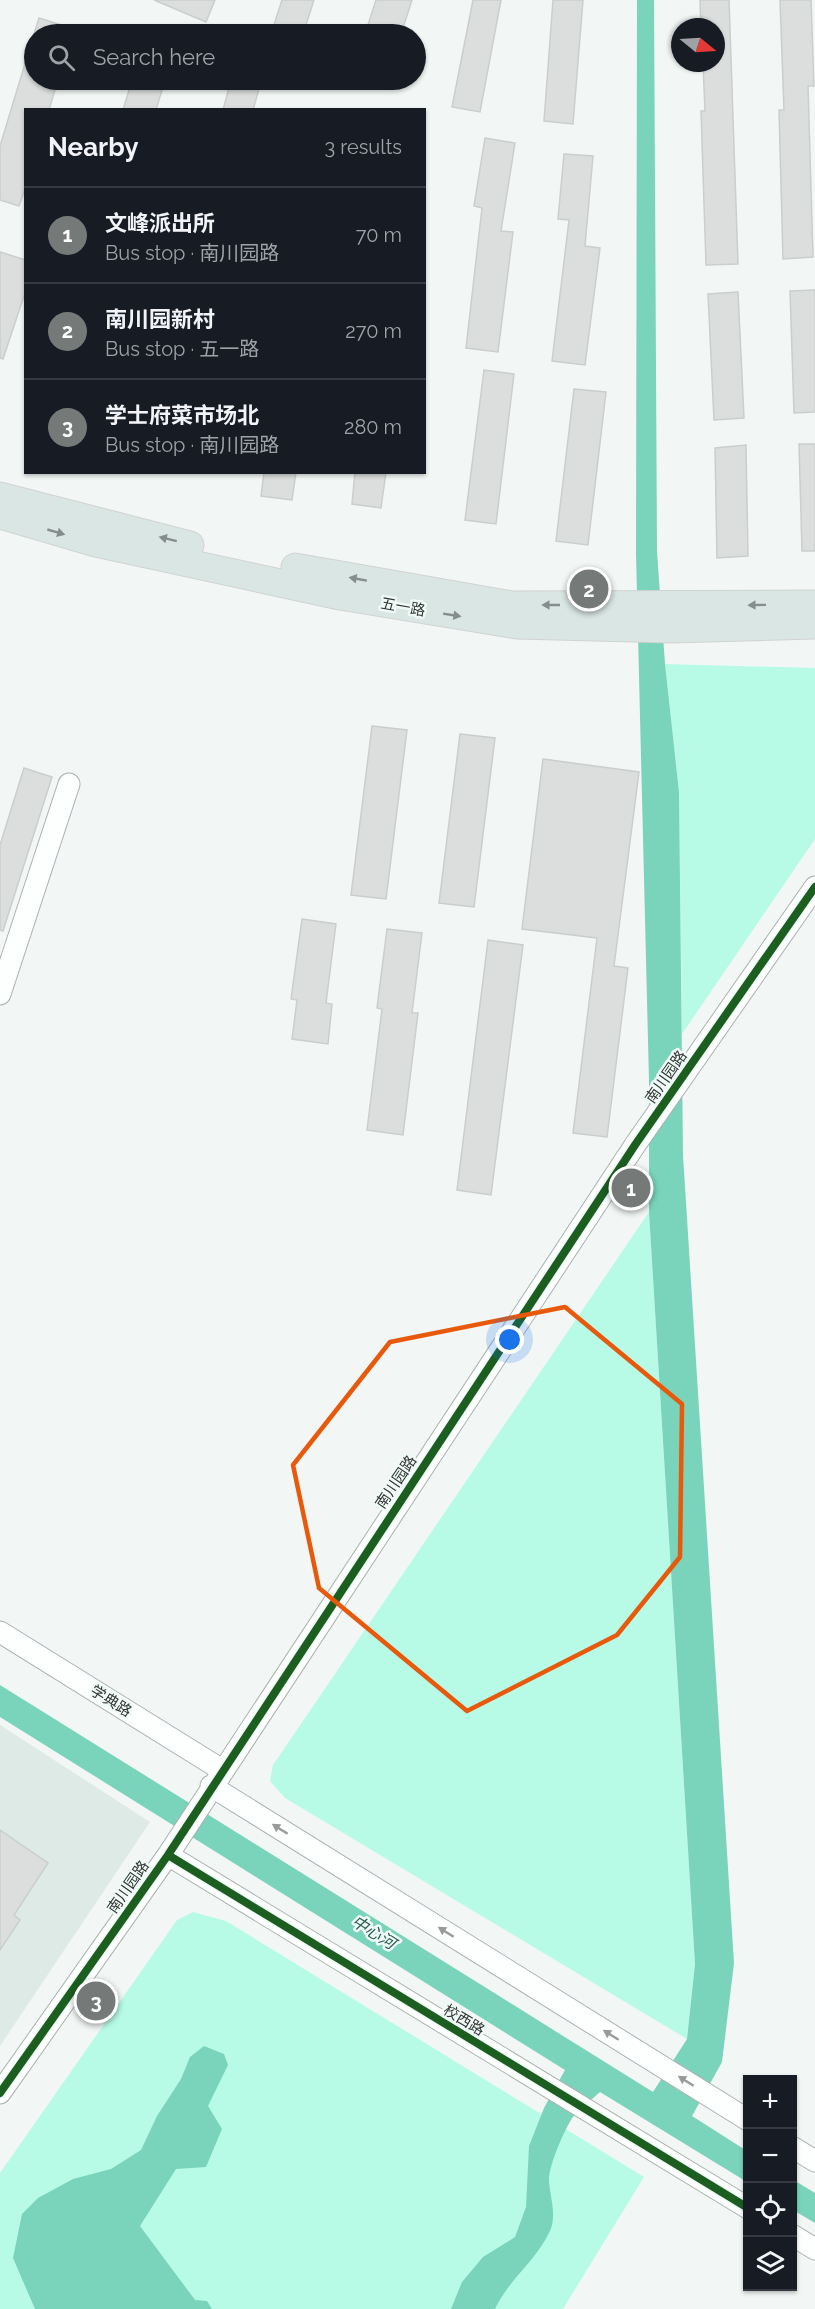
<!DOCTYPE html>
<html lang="en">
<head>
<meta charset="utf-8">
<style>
  :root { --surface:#171b24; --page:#242831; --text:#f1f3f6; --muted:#9ea1a6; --line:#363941; --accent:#757977 }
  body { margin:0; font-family:Raleway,"Noto Sans SC",sans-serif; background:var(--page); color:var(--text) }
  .controls { position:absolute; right:18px; bottom:18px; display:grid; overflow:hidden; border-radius:0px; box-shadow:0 2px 4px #0004 }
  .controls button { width:54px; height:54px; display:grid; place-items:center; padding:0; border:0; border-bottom:2px solid var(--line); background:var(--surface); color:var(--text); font:30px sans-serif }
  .compass { position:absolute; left:671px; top:18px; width:54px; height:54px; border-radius:50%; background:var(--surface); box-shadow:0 2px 4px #0004; rotate:108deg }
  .you { position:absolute; left:510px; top:1340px; width:21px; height:21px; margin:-15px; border:4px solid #fff; border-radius:50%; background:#1a73e8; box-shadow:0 0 0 9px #1a73e833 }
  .badge { display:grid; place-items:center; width:39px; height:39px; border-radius:50%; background:var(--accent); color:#fff; font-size:20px; font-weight:700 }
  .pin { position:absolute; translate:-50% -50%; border:3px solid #fff; box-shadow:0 2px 6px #0006 }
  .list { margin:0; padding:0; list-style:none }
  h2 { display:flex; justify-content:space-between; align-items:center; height:78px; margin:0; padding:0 24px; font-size:26px }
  h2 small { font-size:20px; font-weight:400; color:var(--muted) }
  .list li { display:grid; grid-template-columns:39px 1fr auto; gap:18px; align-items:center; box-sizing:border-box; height:96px; padding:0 24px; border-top:2px solid var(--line) }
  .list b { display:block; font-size:22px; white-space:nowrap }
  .list p { margin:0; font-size:20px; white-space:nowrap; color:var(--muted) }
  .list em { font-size:20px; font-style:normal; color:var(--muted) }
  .icon { flex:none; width:33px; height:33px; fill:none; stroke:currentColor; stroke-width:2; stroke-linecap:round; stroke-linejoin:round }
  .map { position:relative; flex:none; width:815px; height:2309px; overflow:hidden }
  .search { position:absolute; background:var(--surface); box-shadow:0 2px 4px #0004; left:24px; top:24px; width:402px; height:66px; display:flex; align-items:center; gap:15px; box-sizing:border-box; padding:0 21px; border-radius:33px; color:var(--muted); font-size:22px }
  .panel { position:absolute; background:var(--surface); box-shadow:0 2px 4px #0004; left:24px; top:108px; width:402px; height:366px; border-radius:0px }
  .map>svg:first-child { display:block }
  .built { fill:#deeae6 }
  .green { fill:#b7fbe6 }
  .water { fill:#7ad3bb }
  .building { fill:#dbdedd; stroke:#cacecd; stroke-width:1.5 }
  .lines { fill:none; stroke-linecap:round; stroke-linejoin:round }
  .minor-casing { stroke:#acb1af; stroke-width:23 }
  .major-casing { stroke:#d1d3d2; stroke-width:29 }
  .minor { stroke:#fdfefe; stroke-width:21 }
  .major { stroke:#d9e6e3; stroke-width:27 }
  .cycleway-casing { stroke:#effaf6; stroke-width:11 }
  .cycleway { stroke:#1b5e20; stroke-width:8 }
  .oneway { fill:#858e8b }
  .oneway2 { fill:#979a98 }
  .marked { fill:none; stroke:#e8590c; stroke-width:4.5; stroke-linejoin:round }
  .labels { text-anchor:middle; stroke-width:5; stroke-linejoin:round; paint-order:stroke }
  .street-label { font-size:15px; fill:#313533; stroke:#effaf6 }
  .water-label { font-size:16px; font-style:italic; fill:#295c4d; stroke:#effaf6 }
</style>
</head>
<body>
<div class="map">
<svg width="815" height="2309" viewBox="0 0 815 2309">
  <rect width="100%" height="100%" fill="#f2f7f5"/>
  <path class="built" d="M0 1725 150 1822 0 2046Z"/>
  <path class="green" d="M665 664 815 668V839L682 1034 679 792Z
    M649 1212 695 1964 687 2039 285 1798 270 1781 273 1765Z
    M193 1912 226 1921 644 2177 563 2309H0V2173L177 1920Z"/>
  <path class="water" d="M637 0H654L657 552 665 664 679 792 683 1155 734 1963 722 2062 692 2116 747 2151V2182L600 2092C591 2100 581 2108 573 2117 565 2128 548 2167 549 2181 550 2197 557 2215 550 2231 536 2261 509 2279 495 2309H451L462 2282 483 2257 515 2237 526 2207 529 2146 544 2108 565 2070 0 1717V1685L653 2092 687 2039 695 1964 649 1212V1081L636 554Z
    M204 2046 224 2054 228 2065 208 2106 222 2129 206 2167 176 2169 140 2226 195 2300 207 2301 212 2309H35L13 2258 22 2214 38 2198 73 2179 111 2169 141 2150 157 2116 181 2079 190 2057Z
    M792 2179 815 2193V2223L793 2210Z"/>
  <path class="building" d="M154 0H215L206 22Z
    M282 0H314L303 34H271Z
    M376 0H412L401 34H365Z
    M473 0H501L480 112 452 107Z
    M553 0H583L573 124 544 121Z
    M700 0H729L738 264 706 265 701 111H705L703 63H716V27H701Z
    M780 0H811L814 86H808L813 257 783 259 779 110H784Z
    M39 18 81 31V34H34Z
    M31 44 34 45V80H58L49 110H26V186L19 206 0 200V146Z
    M132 80H165L156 110H123Z
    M231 80 261 82 253 110H223Z
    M485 138 515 143 501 231 513 232 498 352 466 348 482 208 474 206Z
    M564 154 593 156 585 246 600 248 585 365 552 361 569 220 558 219Z
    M0 252 26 260V290L3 359 0 358Z
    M815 290V412L794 413 790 291Z
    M738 292 744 418 714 420 708 294Z
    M484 370 514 374 496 524 465 520Z
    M574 389 606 392 588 545 556 541Z
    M799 444H815V551H802Z
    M746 445 748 556 717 558 715 448Z
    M264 472H296L292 500 261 496Z
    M355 472H386L381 508 352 504Z
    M372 726 407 730 386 899 351 895Z
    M460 734 495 738 474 907 439 903Z
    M543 759 639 772 614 966 628 968 607 1137 573 1133 597 938 522 929Z
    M24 768 52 777 3 931 0 930V845Z
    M302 919 336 924 326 1003 332 1004 328 1044 292 1039 297 1000 291 999Z
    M387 929 422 933 412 1013H418L403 1135 367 1130 382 1009 377 1008Z
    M488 940 523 945 491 1195 457 1190Z
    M0 1830 48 1863 14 1915 20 1920 0 1950Z"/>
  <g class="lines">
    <g class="minor-casing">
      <path id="minor" d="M0 994 69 784
        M0 1632 222 1770
        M211 1786 748 2120
        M168 1855 748 2208
        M0 2093 168 1855 635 1145 815 887
        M792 2147 815 2161
        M792 2235 815 2249"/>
    </g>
    <g class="major-casing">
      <path id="major" d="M0 496 190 545
        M0 515 96 543 340 596 517 625 672 629 815 625
        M295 567 512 605 815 604"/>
    </g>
    <use href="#minor" class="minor"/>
    <use href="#major" class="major"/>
    <g class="cycleway-casing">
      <path id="cycleway" d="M168 1855 748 2208
        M0 2093 168 1855 635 1145 815 887"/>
    </g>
    <use href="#cycleway" class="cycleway"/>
  </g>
  <defs><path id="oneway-solid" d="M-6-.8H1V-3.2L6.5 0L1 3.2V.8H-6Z" transform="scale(1.5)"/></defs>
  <g class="oneway">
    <use href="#oneway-solid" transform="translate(56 532) rotate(16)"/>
    <use href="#oneway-solid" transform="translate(168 539) rotate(-166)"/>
    <use href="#oneway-solid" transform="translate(358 579) rotate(-170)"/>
    <use href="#oneway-solid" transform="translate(551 605) rotate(180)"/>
    <use href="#oneway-solid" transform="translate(757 605) rotate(179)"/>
    <use href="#oneway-solid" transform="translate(452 615) rotate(9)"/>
  </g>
  <g class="oneway2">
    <use href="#oneway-solid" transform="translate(280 1829) rotate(-148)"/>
    <use href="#oneway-solid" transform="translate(446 1932) rotate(-148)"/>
    <use href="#oneway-solid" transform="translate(611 2035) rotate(-148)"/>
    <use href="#oneway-solid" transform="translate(686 2081) rotate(-148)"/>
  </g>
  <path class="marked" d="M565 1307 682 1404 680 1557 617 1635 467 1711 319 1588 293 1465 390 1342Z"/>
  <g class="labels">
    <g class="street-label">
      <text transform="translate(403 607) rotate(10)" y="5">五一路</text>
      <text transform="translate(666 1077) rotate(-55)" y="5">南川园路</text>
      <text transform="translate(396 1482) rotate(-56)" y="5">南川园路</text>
      <text transform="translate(111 1701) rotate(32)" y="5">学典路</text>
      <text transform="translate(128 1887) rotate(-55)" y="5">南川园路</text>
      <text transform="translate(464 2020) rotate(31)" y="5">校西路</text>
    </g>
    <g class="water-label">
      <text transform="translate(374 1932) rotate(32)" y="6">中心河</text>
    </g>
  </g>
</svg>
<div class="controls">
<button>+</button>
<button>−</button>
<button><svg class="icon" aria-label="locate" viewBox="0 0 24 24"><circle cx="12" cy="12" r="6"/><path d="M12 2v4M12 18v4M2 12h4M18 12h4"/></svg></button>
<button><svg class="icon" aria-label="layers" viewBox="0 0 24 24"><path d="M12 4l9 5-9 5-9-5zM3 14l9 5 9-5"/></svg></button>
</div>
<svg class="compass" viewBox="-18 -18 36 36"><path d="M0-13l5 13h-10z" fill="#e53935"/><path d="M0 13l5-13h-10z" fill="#9ea1a6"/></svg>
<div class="you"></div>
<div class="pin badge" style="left:631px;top:1188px">1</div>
<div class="pin badge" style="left:589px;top:589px">2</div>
<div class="pin badge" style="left:96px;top:2001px">3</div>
<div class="search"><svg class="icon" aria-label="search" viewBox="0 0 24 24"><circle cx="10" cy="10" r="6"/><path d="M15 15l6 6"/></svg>Search here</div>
<section class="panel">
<h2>Nearby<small>3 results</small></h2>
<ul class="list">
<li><span class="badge">1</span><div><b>文峰派出所</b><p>Bus stop · 南川园路</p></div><em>70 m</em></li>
<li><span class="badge">2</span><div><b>南川园新村</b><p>Bus stop · 五一路</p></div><em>270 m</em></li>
<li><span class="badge">3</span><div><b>学士府菜市场北</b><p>Bus stop · 南川园路</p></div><em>280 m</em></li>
</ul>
</section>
</div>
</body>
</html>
